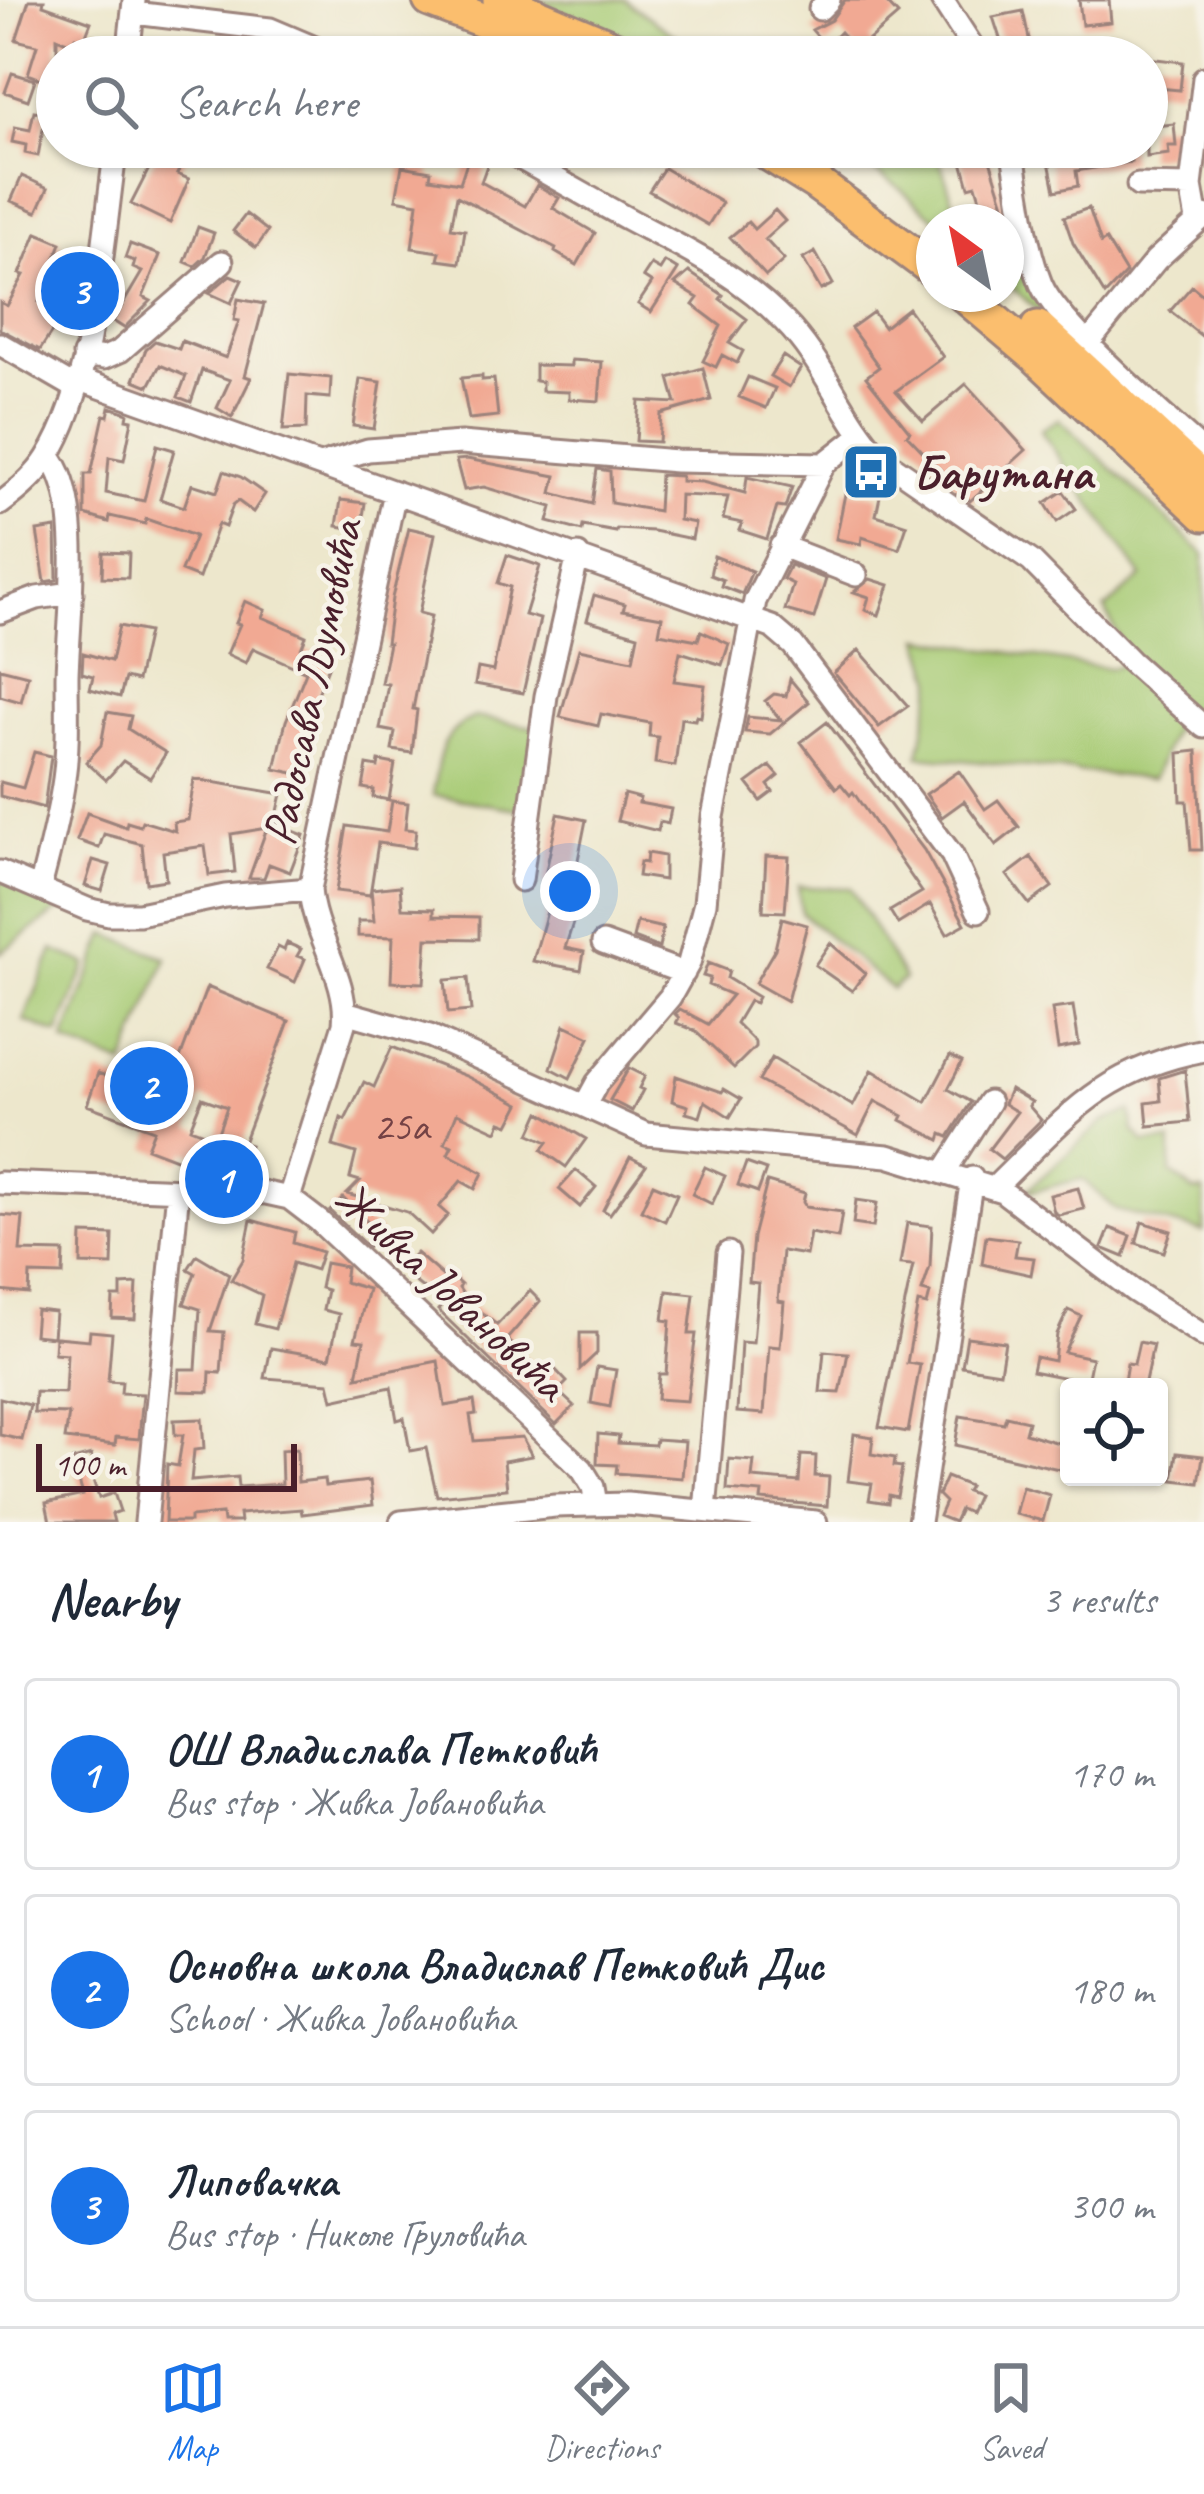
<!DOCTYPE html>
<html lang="en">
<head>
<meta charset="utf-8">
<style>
  :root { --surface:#fff; --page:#f2f2f3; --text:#1f2937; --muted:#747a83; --line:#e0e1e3; --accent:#1a73e8 }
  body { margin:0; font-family:Caveat,sans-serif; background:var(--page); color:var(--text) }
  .controls { position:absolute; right:36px; bottom:36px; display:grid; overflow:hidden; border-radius:12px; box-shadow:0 3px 9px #0004 }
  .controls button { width:108px; height:108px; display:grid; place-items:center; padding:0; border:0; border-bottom:3px solid var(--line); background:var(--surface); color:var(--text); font:60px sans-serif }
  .compass { position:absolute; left:916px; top:204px; width:108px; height:108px; border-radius:50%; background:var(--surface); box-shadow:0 3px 9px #0004; rotate:327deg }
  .scale { position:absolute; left:36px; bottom:30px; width:261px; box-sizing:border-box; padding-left:12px; border:6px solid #4a1f2b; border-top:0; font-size:33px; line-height:42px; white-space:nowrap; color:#4a1f2b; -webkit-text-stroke:9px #f7f3e8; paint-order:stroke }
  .you { position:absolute; left:570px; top:891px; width:42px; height:42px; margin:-30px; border:9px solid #fff; border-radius:50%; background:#1a73e8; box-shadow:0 0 0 18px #1a73e833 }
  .badge { display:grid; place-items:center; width:78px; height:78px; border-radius:50%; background:var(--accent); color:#fff; font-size:39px; font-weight:700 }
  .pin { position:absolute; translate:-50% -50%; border:6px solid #fff; box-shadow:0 3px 12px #0006 }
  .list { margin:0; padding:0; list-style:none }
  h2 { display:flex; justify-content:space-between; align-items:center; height:156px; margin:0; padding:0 48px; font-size:51px }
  h2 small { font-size:39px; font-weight:400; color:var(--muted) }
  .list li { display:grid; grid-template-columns:78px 1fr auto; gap:36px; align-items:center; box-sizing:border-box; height:192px; margin:0 24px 24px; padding:0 24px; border:3px solid var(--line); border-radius:12px }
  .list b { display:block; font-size:45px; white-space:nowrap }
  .list p { margin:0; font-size:39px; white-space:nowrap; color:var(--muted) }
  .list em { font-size:39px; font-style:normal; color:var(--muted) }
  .icon { flex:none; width:66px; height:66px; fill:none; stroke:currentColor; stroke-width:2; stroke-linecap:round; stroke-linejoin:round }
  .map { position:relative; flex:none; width:1204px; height:1522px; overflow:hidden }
  .search { position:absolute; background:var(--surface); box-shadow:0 3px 9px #0004; left:36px; right:36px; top:36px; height:132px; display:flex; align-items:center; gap:30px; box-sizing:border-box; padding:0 42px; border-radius:66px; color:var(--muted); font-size:45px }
  .sheet { height:804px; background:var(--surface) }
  nav { display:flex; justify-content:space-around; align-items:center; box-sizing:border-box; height:168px; border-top:3px solid var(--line); background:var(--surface); font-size:33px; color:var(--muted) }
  nav a { display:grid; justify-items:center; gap:6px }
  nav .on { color:var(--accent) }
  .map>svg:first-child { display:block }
  .green { fill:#a7cb74; stroke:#787550; stroke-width:3 }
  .building { fill:#f1a993; fill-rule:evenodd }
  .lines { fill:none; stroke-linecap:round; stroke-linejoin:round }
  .minor-casing { stroke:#9c837c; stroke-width:27 }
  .highway-casing { stroke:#9c837c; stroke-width:39 }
  .minor { stroke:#fff; stroke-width:21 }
  .highway { stroke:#fbbe6e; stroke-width:33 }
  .labels { text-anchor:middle; stroke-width:9; stroke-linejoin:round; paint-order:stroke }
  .number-label { font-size:42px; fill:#744245 }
  .poi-label { font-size:48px; font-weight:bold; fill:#4a1f2b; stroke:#f7f3e8; text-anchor:start }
  .street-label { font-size:48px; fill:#4a1f2b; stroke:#f7f3e8 }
</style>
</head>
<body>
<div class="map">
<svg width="1204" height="1522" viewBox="0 0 1204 1522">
  <rect width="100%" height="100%" fill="#f7f3e8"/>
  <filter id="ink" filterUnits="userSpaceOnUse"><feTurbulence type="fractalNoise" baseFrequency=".00833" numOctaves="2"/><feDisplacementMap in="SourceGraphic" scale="24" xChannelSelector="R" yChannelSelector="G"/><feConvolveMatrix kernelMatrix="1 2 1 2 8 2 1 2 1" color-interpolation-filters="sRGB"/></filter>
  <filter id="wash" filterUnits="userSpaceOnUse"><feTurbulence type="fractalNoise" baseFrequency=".004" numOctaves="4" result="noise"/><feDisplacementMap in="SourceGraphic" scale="48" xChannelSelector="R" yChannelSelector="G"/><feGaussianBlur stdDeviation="2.7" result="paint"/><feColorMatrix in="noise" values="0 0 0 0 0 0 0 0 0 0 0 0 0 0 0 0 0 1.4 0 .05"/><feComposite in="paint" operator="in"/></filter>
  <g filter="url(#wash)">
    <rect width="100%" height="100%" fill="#ede7cc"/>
    <path class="green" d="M534 0H625L706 57H672Z
      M838 147H935L955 206 979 222H939L897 186Z
      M1024 213 1043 289 1108 375 1006 282V222H1000Z
      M1059 419 1204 554V715L1175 725 1153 779 919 756 934 680 921 638 1110 669 1130 661 1105 609 1142 577 1040 430Z
      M475 717 544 729 529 811 433 795C438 760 439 732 475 717Z
      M0 872 70 902 0 953Z
      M798 887 851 888 904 979 892 989 801 913Z
      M106 934 167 958 124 1065 64 1042Z
      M53 950 87 964 58 1034 24 1021Z
      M1131 1111 1133 1130 1145 1143 1171 1142V1173L1194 1192 1204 1191V1232L1116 1210 1082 1179 1024 1193 1104 1121Z"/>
    <g id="blocks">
      <path class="building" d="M29 0H44L43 5 91 22 84 40 75 37 72 44 57 38V85L28 74 37 45 16 40Z
        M845 0H884L898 15 869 40 874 46 862 56 840 32 826 46 812 30 831 20Z
        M1079 0H1109L1111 22 1082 25Z
        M1023 11 1033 57H1006L993 17Z
        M1147 58 1183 62 1180 90 1147 87Z
        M12 73 35 80 28 100 5 92Z
        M34 111 46 113 38 156 25 153 26 145 12 142 15 127 30 130Z
        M1174 124 1176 146H1168L1169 154 1147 157V127Z
        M160 147H191L177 174 189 179 170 223 131 204Z
        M958 147H986L1009 220 987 222 976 185 969 187Z
        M1070 147H1129L1131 162 1076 171 1078 186 1055 191 1047 152Z
        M470 153 489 160 481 182 525 206 537 185 559 198 553 208 595 233 577 265 555 252 556 248 457 196 451 228 465 230 460 263 438 260 440 252 412 248 418 203 396 199 402 166 431 171 430 178 460 183Z
        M664 168 722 203 708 225 649 191Z
        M22 176 48 188 37 212 11 201Z
        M1089 208 1101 243 1106 240 1126 273 1105 295 1073 243 1064 217Z
        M775 210 785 221 765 239 784 260 766 276 730 237 748 222 754 229Z
        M246 214 268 231 256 248 233 231Z
        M198 227 214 233 205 257 195 266 185 262Z
        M37 233 61 243 39 302 76 320 68 337 53 330 40 350 0 329V302L7 306 24 275 20 274Z
        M130 244 160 255 143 297 151 301 124 328 113 321 142 272 133 268 135 261 125 258Z
        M815 252 833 284 821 290 803 259Z
        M665 262 678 270 651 312 638 304 652 283 643 277 651 265 660 270Z
        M689 272 723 295 720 299 747 319 729 343 743 351 737 363 722 355 716 367 703 361 721 326 693 305 698 298 675 284Z
        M230 275 242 280 231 303 209 293Z
        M1192 286 1204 296V338L1170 311Z
        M238 299 264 304 245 376 251 378 232 417 217 408 230 380 202 370 191 402 178 397 186 376 160 365 149 386 134 380 146 349 155 341 179 349 182 341 226 358 239 321 234 320Z
        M908 308 943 357 896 391 923 421 966 384 1026 450 970 501 907 435 910 432 866 377 879 367 851 328 873 312 884 327Z
        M783 356 801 368 789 387 770 376Z
        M571 360 602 362 599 401 569 399V392L542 391V382L535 381V365L571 366Z
        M703 368 711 400 661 414 659 442 636 441 639 401 676 403 669 378Z
        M289 374 331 378 330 398 307 396 306 429 283 430Z
        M482 376V380L494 379 498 416 469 419 461 378Z
        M748 377 775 388 766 408 739 397Z
        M360 379 381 382 374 429 353 426Z
        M110 407 128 413 127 419 132 420 124 460 109 457 106 493 144 501 157 445 174 450 160 499 184 507 192 484 217 492 224 471 241 477 265 494 253 512 238 501 233 505 225 527 218 524 199 578 181 571 195 536 146 519 145 524 110 516 109 522 85 515V474H91L104 415 108 416Z
        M467 459 556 476 552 493 592 504 597 469 610 471 611 503 658 511 660 475 681 476V481L702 482 745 493 747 477 792 487 785 508 777 507 767 539 739 530 742 523 723 519 728 497 680 495 679 520 695 523 692 539 653 531 617 529 616 532 583 526 582 531 548 522 552 507 484 487 464 490 456 460Z
        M846 489 880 496 876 515 907 525 899 549 862 537 861 544 836 539Z
        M1063 491 1076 509 1057 522 1045 503Z
        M341 500 365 503 361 530 337 526Z
        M56 528 57 580 45 582 37 531Z
        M409 528 435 534 419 613 431 616 413 709 417 710 412 753 392 750 395 732 380 729 388 684 381 683 389 643H386L392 598Z
        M103 552 129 553 128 578 102 577Z
        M507 555 540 566 525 615 540 619 523 693 475 684 478 668 493 671 510 587 498 583Z
        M714 556 752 571 742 594 721 586 723 580 710 575Z
        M790 565 826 579 814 618 785 610 793 584 783 579Z
        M870 579 889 585 879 615 865 610 869 597 854 592Z
        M594 595 625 604 623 610 662 617 659 633 698 640 701 631 729 644 722 665 680 652 674 681 705 685 701 717 696 716 695 720 681 718 675 766 655 763 658 737 649 736 650 723 601 714 598 726 560 717 579 649 633 660 638 635 587 620Z
        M245 601 265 610 262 617 306 636 301 649 332 657 306 725 310 726 305 747 313 749 308 776 275 769 286 721 306 672 253 648 246 663 227 654 240 624 236 623Z
        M119 626 148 632 137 681 125 678 120 697 90 689 93 676 82 673 83 653 111 661Z
        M859 650 908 706 879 727 834 673Z
        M0 668 28 675 21 702 0 696Z
        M790 679 809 702 770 734 745 732 748 717 781 720 765 701 774 694 786 696Z
        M107 712 131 716 128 729 166 753 150 778 123 761 106 780 86 762 101 745Z
        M827 722 924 850 965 924 947 934 930 904 898 924 890 911 922 892 853 792 850 795 841 784 836 788 801 742Z
        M1197 751 1202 850H1191L1187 801H1181L1179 753Z
        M34 752 51 756 44 808 0 796V782L23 788Z
        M379 761 395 764 389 800 373 797 374 790 363 788 367 765 378 767Z
        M770 766 779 776 768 785 773 792 761 801 747 783Z
        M959 771 985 809 998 800 1019 827 996 845 964 801 942 817 926 794Z
        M194 779 282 794 275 824 304 835 290 872 269 864 264 878H249L267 828 231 834 235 872 209 875 205 846 163 852 166 880 146 883 142 844 104 834 99 848 77 840 87 813 126 827 127 822 140 826 142 821 175 831 174 822 188 820Z
        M624 794 640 798 639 803 671 809 668 824 660 822 658 831 617 821Z
        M392 801 408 803 405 829 416 830 414 848 378 843 370 895 336 891 347 826 387 832Z
        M558 814 586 820 574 880 586 882 565 948 584 952 581 970 533 961 554 887 543 885Z
        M647 853 664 856V880L638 876 640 862 646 863Z
        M766 856 789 857 785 912 763 911Z
        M1031 857 1052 887 1029 904 1007 875Z
        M93 860 110 865 102 891 85 886Z
        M400 886 402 908 434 909V916L479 917V939L427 938 424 983 391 982 393 937 358 936V921H374L371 889Z
        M782 918 807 925 787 1001 755 983 775 949Z
        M637 922 663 928 659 948 633 938Z
        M287 943 301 949 297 956 305 959 295 982 267 969 278 947 284 950Z
        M830 943 865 973 852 991 815 965Z
        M708 963 729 971 727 978 758 997 755 1003 749 1001 736 1023 755 1042V1047L734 1068 694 1030 676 1023 679 1018 675 1014 680 1009 708 1024 732 995 708 985 710 978 703 976Z
        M468 978 471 1011 448 1013 445 980Z
        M207 987 289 1021 243 1143 250 1145 240 1171 185 1151 181 1161 147 1148 154 1130 87 1105 98 1073 165 1098ZM202 1098 227 1107 216 1138 190 1128Z
        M1073 1006 1079 1045 1058 1049 1052 1009Z
        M565 1025 590 1037 570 1078 551 1068Z
        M392 1047 466 1076 520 1104 509 1125 501 1122 497 1131 457 1113 445 1143 452 1146 448 1154 483 1173 475 1189 461 1181 439 1207 448 1215 431 1234 407 1212 347 1194 360 1181 350 1178 356 1153 333 1146 341 1118 345 1120 364 1082 374 1087Z
        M950 1056 962 1062 948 1089 971 1102 949 1137 942 1134 940 1140 901 1120 903 1116 875 1101 858 1135 759 1081 772 1058 853 1106 872 1070 926 1102Z
        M629 1068 645 1076 639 1088 643 1090 632 1111 610 1100Z
        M1185 1070 1190 1122 1148 1126 1146 1103 1161 1101 1159 1078Z
        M676 1076 722 1092 724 1089 741 1099 730 1117 705 1101 700 1117 686 1113 688 1106 672 1101Z
        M1010 1089 1032 1102 1029 1106 1041 1120 1002 1159 989 1149 1017 1112 1004 1104Z
        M540 1112 586 1139 566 1167 542 1150 548 1142 530 1134Z
        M630 1157 646 1165 610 1214 603 1210Z
        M746 1163 766 1170 758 1192 738 1185Z
        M705 1167 725 1176 712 1204 692 1194Z
        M576 1170 596 1187 580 1207 559 1189Z
        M767 1182 805 1193 803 1202 806 1207 842 1212 838 1238 810 1233 806 1255 782 1251 778 1301 784 1302 780 1347 769 1346 764 1414 737 1412 741 1342 753 1343 758 1283 749 1282 753 1237Z
        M653 1184 677 1194 665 1221 641 1210Z
        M1078 1188 1084 1209 1059 1215 1054 1212 1050 1195Z
        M343 1198 380 1234 368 1247 330 1211Z
        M856 1200 877 1203 873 1227 853 1224Z
        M0 1215 23 1217 20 1251 64 1252 63 1275 30 1274 29 1294 0 1291Z
        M251 1220 295 1232 293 1243 322 1252 316 1270 293 1263 275 1329 255 1324 262 1295 231 1280 243 1260Z
        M1142 1222 1171 1231 1164 1252 1136 1243Z
        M907 1223 932 1226 930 1267 922 1291 930 1293 927 1305 918 1303 907 1363 920 1365 908 1432 879 1427 913 1265 900 1264Z
        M1110 1228 1131 1236 1124 1257 1102 1248Z
        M82 1234 113 1235 112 1265 81 1264Z
        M986 1236 1018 1240 1015 1256 1034 1258 1031 1275 982 1264Z
        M416 1253 445 1278 449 1274 461 1285 459 1288 468 1302 497 1325 530 1291 540 1301 507 1339 543 1375 552 1366 567 1382 558 1391 574 1406 556 1424 438 1310 443 1304 400 1270Z
        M197 1255 229 1274 210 1331 224 1332 221 1373 210 1372 209 1392 178 1391 179 1369H196L200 1309 184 1304 195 1273 188 1269Z
        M325 1263 346 1267 344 1282 368 1289 355 1340 364 1341 357 1377 438 1361 445 1406 474 1401 476 1414 470 1415 474 1441 522 1437 532 1456 504 1461 507 1489 437 1496 426 1448 410 1451 404 1418 397 1420 391 1387 333 1400 329 1383 265 1378 271 1348 330 1358 339 1314 323 1310 327 1290 320 1288Z
        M137 1284 135 1319 112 1318 113 1297H121V1285Z
        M667 1291 694 1294 689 1334H696L687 1401 657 1399 659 1374H666L670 1321 663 1320Z
        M36 1310 55 1312 53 1337 34 1335Z
        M1068 1310 1081 1316 1064 1352 1092 1358 1087 1382 1032 1371 1035 1357 1054 1361 1057 1334Z
        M90 1331 112 1333 108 1381 122 1382 121 1393 143 1394 139 1439 116 1437 115 1445 65 1439 69 1414 34 1413 35 1392 65 1393 67 1354 54 1353 55 1337 89 1340Z
        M580 1333H597V1353L580 1369Z
        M967 1337 1005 1342 1000 1372 962 1366Z
        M1139 1342 1153 1345 1144 1387H1123L1127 1363 1134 1364Z
        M824 1351 848 1353 840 1393 820 1392Z
        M597 1367 616 1370 610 1407 591 1403Z
        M0 1398 30 1405 22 1440 0 1435Z
        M960 1416 1004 1423 1006 1416 1028 1421 1025 1433 1069 1446 1063 1470 955 1445Z
        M202 1419 204 1449 194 1450 191 1481 237 1477 238 1487 282 1484 281 1450 297 1449 298 1482 324 1479 325 1486 370 1481 373 1505 302 1514 301 1509 239 1514 240 1522H223L222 1514 190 1517V1522H165L167 1464 178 1466 183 1435H175L174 1420Z
        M598 1434 619 1436 618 1443 655 1445 656 1439 685 1441 682 1478 616 1473 617 1465 597 1464Z
        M854 1434 873 1437 871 1454 895 1458 894 1466 902 1467 897 1497 889 1495 888 1503 869 1500 872 1484 848 1481Z
        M1177 1453 1203 1456 1199 1483 1173 1480Z
        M91 1455 95 1469 90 1471 99 1498 114 1493 120 1511 112 1514 114 1522H50L46 1503 83 1495 73 1460Z
        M801 1455 816 1456 815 1476 829 1477 827 1506 761 1500 762 1493 727 1490 729 1459 754 1461 752 1478 799 1482Z
        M946 1477 969 1486 966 1491 977 1495 969 1513 960 1509 954 1522 939 1516 945 1502 938 1495Z
        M1022 1487 1050 1495 1043 1521 1015 1514Z"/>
    </g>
  </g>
  <g filter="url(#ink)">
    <use href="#blocks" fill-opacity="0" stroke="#9c837c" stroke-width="3"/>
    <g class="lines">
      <g class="minor-casing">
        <path id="minor" d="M942 0 979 57
          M820 9 829 0
          M134 13 270 29 336 57
          M128 57 134 1
          M500 147C543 171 586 196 630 220 685 249 740 275 784 321 826 363 841 416 880 457L1031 561 1130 661 1204 727
          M1012 147C1020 193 1024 241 1041 284 1058 325 1167 418 1204 452
          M1138 185 1191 186
          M1197 220 1191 186 1204 78
          M1089 342 1156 260 1204 216
          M0 344 76 388
          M84 355 104 358 120 351 222 262
          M78 379 772 627 793 645 952 855 978 911
          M320 465 368 450 461 443 676 461 824 464 861 435
          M0 504C18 491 35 477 47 458 95 383 103 236 116 147
          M781 546 856 575
          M0 612 37 598 72 593
          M0 872 87 909 109 914H139L225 896 310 889
          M521 880 546 696 578 555
          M40 888C49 852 59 816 64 779 69 744 67 710 67 676 68 622 86 497 49 456
          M603 943 684 973
          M345 1012 430 1036 646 1134 888 1156 1002 1191 1134 1291 1204 1336
          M585 1105 597 1083 670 997 689 963 705 903 713 817 755 601 824 464
          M945 1171 989 1102
          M0 1183 266 1193 289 1198 319 1221 582 1469 593 1487 596 1504
          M995 1187C1067 1117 1100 1070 1204 1050
          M289 1198 344 1024C349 978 313 935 310 889L395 492
          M705 1511 728 1253
          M146 1522 178 1190
          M401 1522 555 1506 627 1504 816 1522
          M919 1522 972 1178"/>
      </g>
      <g class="highway-casing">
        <path id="highway" d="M430 0 579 57
          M500 0 635 57
          M758 147 816 183 934 270
          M963 294 1036 356 1204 514
          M1038 328 1204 481"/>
      </g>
      <use href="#minor" class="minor"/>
      <use href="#highway" class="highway"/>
    </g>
  </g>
  <defs>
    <g id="bus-square" transform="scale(3)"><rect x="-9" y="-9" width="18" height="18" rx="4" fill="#1f6fb2" stroke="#f7f3e8"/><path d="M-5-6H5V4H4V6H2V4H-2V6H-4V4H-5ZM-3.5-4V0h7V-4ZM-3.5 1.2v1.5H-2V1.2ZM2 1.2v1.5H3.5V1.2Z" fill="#fff"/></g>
  </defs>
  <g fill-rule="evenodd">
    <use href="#bus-square" x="871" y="472"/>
  </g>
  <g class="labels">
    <g class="number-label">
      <text x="401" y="1140">25a</text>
    </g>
    <g class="poi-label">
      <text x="913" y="489">Барутана</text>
    </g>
    <g class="street-label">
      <text transform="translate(311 682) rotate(-78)" y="17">Радосава Љумовића</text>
      <text transform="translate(452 1290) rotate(43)" y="17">Живка Јовановића</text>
    </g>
  </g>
</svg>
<div class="controls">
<button><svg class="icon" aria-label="locate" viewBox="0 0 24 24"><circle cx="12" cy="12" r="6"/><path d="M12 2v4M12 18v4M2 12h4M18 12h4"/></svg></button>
</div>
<svg class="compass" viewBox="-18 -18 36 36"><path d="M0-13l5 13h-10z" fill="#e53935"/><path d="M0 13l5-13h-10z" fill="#747a83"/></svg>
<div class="scale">100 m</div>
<div class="you"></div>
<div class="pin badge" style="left:224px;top:1179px">1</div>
<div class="pin badge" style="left:149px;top:1086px">2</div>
<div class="pin badge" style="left:80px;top:291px">3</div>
<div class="search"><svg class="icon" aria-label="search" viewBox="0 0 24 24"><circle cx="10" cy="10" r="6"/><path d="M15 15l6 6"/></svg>Search here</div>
</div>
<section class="sheet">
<h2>Nearby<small>3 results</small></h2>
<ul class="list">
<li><span class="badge">1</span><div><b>ОШ Владислава Петковић</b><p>Bus stop · Живка Јовановића</p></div><em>170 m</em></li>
<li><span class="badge">2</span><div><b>Основна школа Владислав Петковић Дис</b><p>School · Живка Јовановића</p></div><em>180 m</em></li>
<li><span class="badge">3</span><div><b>Липовачка</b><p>Bus stop · Николе Груловића</p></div><em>300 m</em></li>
</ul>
</section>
<nav>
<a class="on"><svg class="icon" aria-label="map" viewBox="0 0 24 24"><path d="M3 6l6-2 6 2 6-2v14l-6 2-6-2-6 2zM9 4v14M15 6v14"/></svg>Map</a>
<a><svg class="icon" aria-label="directions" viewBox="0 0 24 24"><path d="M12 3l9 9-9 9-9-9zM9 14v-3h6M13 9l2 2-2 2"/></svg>Directions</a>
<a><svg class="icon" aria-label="saved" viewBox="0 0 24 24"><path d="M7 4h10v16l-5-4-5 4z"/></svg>Saved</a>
</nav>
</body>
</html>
